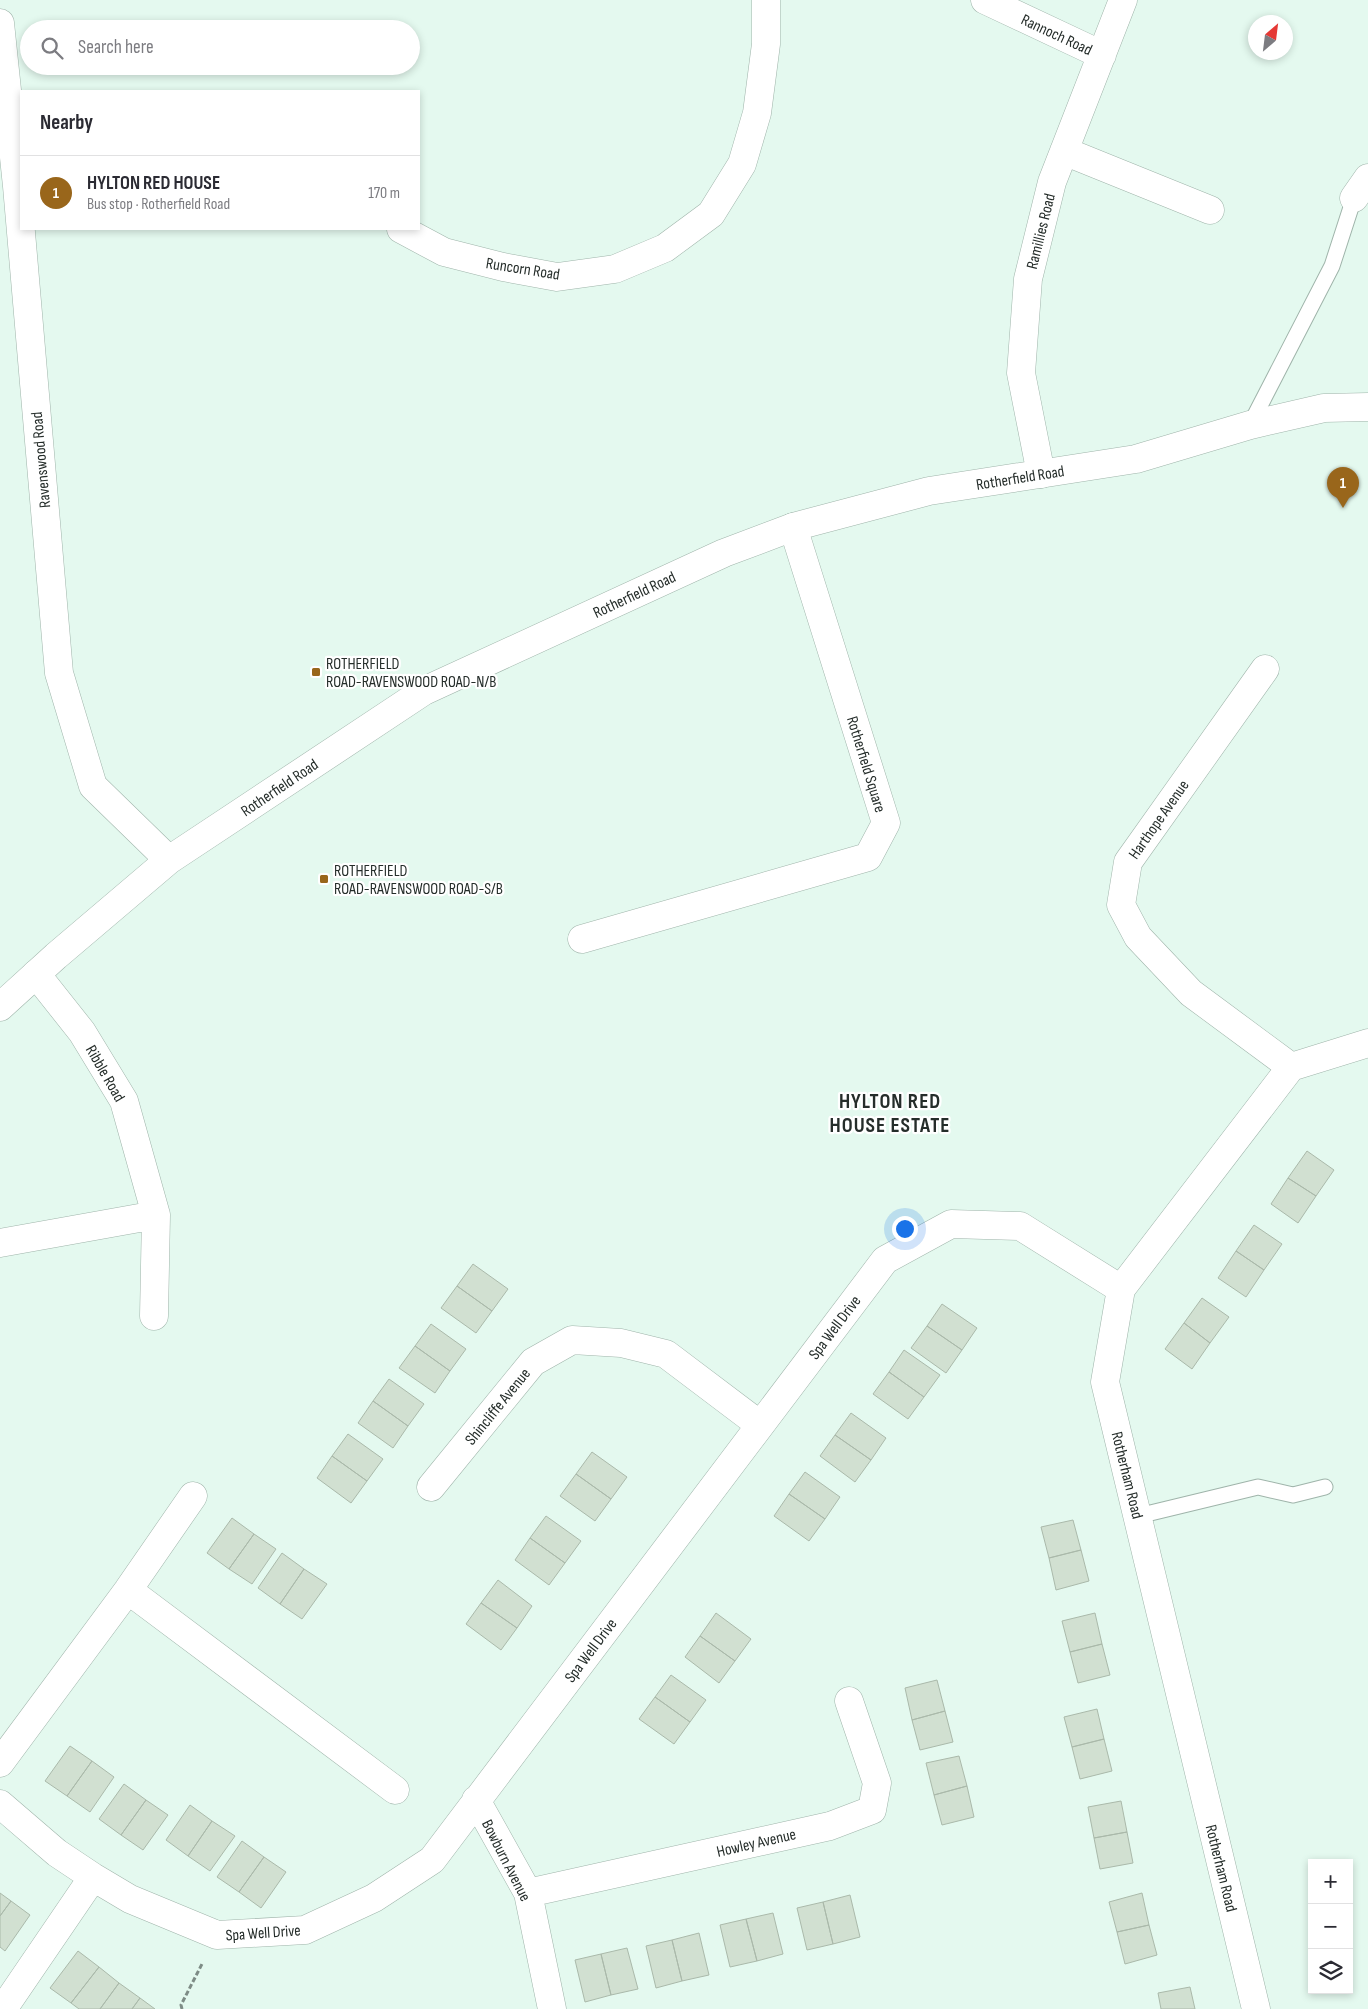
<!DOCTYPE html>
<html lang="en">
<head>
<meta charset="utf-8">
<style>
  :root { --surface:#fff; --page:#f2f2f3; --text:#2b2b33; --muted:#7c7c81; --line:#e1e1e2; --accent:#99661b }
  body { margin:0; font-family:"Sofia Sans Condensed",sans-serif; background:var(--page); color:var(--text) }
  .controls { position:absolute; right:15px; bottom:15px; display:grid; overflow:hidden; border-radius:0px; box-shadow:0 2px 8px #0003 }
  .controls button { width:45px; height:45px; display:grid; place-items:center; padding:0; border:0; border-bottom:1px solid var(--line); background:var(--surface); color:var(--text); font:25px sans-serif }
  .compass { position:absolute; left:1248px; top:15px; width:45px; height:45px; border-radius:50%; background:var(--surface); box-shadow:0 2px 8px #0003; rotate:28deg }
  .you { position:absolute; left:904px; top:1228px; width:18px; height:18px; margin:-12px; border:4px solid #fff; border-radius:50%; background:#1a73e8; box-shadow:0 0 0 8px #1a73e833 }
  .badge { display:grid; place-items:center; width:32px; height:32px; border-radius:50%; background:var(--accent); color:#fff; font-size:16px; font-weight:700 }
  .pin { position:absolute; translate:-50% -41px; filter:drop-shadow(0 1px 2px #0008) }
  .pin::after { content:''; position:absolute; top:26px; width:18px; height:15px; background:inherit; clip-path:polygon(0 0,100% 0,50% 100%) }
  .list { margin:0; padding:0; list-style:none }
  h2 { display:flex; justify-content:space-between; align-items:center; height:65px; margin:0; padding:0 20px; font-size:21px }
  h2 small { font-size:16px; font-weight:400; color:var(--muted) }
  .list li { display:grid; grid-template-columns:32px 1fr auto; gap:15px; align-items:center; box-sizing:border-box; height:75px; padding:0 20px; border-top:1px solid var(--line) }
  .list b { display:block; font-size:19px; white-space:nowrap }
  .list p { margin:0; font-size:16px; white-space:nowrap; color:var(--muted) }
  .list em { font-size:16px; font-style:normal; color:var(--muted) }
  .icon { flex:none; width:28px; height:28px; fill:none; stroke:currentColor; stroke-width:2; stroke-linecap:round; stroke-linejoin:round }
  .map { position:relative; flex:none; width:1368px; height:2009px; overflow:hidden }
  .search { position:absolute; background:var(--surface); box-shadow:0 2px 8px #0003; left:20px; top:20px; width:400px; height:55px; display:flex; align-items:center; gap:12px; box-sizing:border-box; padding:0 18px; border-radius:28px; color:var(--muted); font-size:19px }
  .panel { position:absolute; background:var(--surface); box-shadow:0 2px 8px #0003; left:20px; top:90px; width:400px; height:140px; border-radius:0px }
  .map>svg:first-child { display:block }
  .building { fill:#d1e0d1; stroke:#aab9aa }
  .lines { fill:none; stroke-linecap:round; stroke-linejoin:round }
  .service-casing { stroke:#9fb4aa; stroke-width:17 }
  .minor-casing { stroke:#9fb4aa; stroke-width:29 }
  .tertiary-casing { stroke:#9fb4aa; stroke-width:29 }
  .path { stroke:#7e8c86; stroke-width:3; stroke-dasharray:5 2.5; stroke-linecap:butt }
  .service { stroke:#fff; stroke-width:15 }
  .minor { stroke:#fff; stroke-width:28 }
  .tertiary { stroke:#fff; stroke-width:28 }
  .poi-dot { fill:#99661b; stroke:#fff; stroke-width:2 }
  .labels { text-anchor:middle; stroke-width:4.5; stroke-linejoin:round; paint-order:stroke }
  .street-label { font-size:16px; fill:#252d2a; stroke:#fff }
  .poi-label { font-size:16px; fill:#252d2a; stroke:#fff; text-anchor:start }
  .district-label { font-size:21px; font-weight:bold; letter-spacing:1px; fill:#252d2a; stroke:#fff }
</style>
</head>
<body>
<div class="map">
<svg width="1368" height="2009" viewBox="0 0 1368 2009">
  <rect width="100%" height="100%" fill="#e4f9ef"/>
  <path class="building" d="M1307 1151 1334 1170 1316 1196 1288 1178Z
    M1288 1178 1316 1196 1298 1223 1271 1204Z
    M1254 1225 1282 1244 1264 1270 1236 1251Z
    M1236 1251 1264 1270 1246 1297 1218 1278Z
    M473 1264 508 1289 492 1311 457 1286Z
    M457 1286 492 1311 476 1333 441 1308Z
    M1202 1298 1229 1317 1210 1343 1184 1323Z
    M942 1304 977 1328 962 1350 927 1326Z
    M1184 1323 1210 1343 1192 1369 1165 1349Z
    M431 1324 466 1349 450 1371 415 1346Z
    M927 1326 962 1350 946 1373 911 1348Z
    M415 1346 450 1371 435 1393 399 1368Z
    M904 1350 940 1375 924 1397 889 1372Z
    M889 1372 924 1397 908 1419 873 1394Z
    M389 1379 424 1404 408 1426 373 1401Z
    M373 1401 408 1426 393 1448 358 1423Z
    M851 1413 886 1438 871 1460 835 1435Z
    M348 1434 383 1459 367 1481 332 1456Z
    M835 1435 871 1460 855 1482 820 1456Z
    M592 1452 627 1477 611 1499 576 1474Z
    M332 1456 367 1481 351 1503 317 1478Z
    M805 1472 840 1497 825 1519 789 1494Z
    M576 1474 611 1499 595 1521 560 1496Z
    M789 1494 825 1519 809 1541 774 1516Z
    M546 1516 581 1541 565 1563 530 1538Z
    M232 1518 254 1534 229 1569 207 1553Z
    M1073 1520 1081 1550 1049 1558 1041 1527Z
    M254 1534 276 1549 252 1584 229 1569Z
    M530 1538 565 1563 549 1585 515 1560Z
    M1081 1550 1089 1581 1056 1590 1049 1558Z
    M282 1553 304 1569 280 1604 258 1588Z
    M304 1569 327 1584 302 1619 280 1604Z
    M498 1580 532 1606 517 1628 481 1603Z
    M481 1603 517 1628 501 1650 466 1624Z
    M716 1613 751 1639 735 1661 700 1636Z
    M1095 1613 1102 1644 1070 1652 1062 1621Z
    M700 1636 735 1661 719 1683 685 1657Z
    M1102 1644 1110 1675 1078 1683 1070 1652Z
    M671 1675 706 1700 690 1722 655 1697Z
    M937 1680 945 1711 912 1720 905 1688Z
    M655 1697 690 1722 674 1744 639 1719Z
    M1097 1709 1104 1739 1072 1747 1064 1717Z
    M945 1711 953 1742 920 1750 912 1720Z
    M1104 1739 1112 1771 1080 1779 1072 1747Z
    M70 1746 92 1761 67 1796 45 1781Z
    M959 1756 967 1786 934 1795 926 1763Z
    M92 1761 114 1777 90 1812 67 1796Z
    M124 1784 146 1800 121 1835 99 1819Z
    M967 1786 974 1817 942 1825 934 1795Z
    M146 1800 168 1815 143 1850 121 1835Z
    M1121 1801 1127 1832 1094 1838 1088 1807Z
    M190 1805 212 1821 188 1856 166 1840Z
    M212 1821 235 1836 210 1871 188 1856Z
    M1127 1832 1133 1863 1100 1869 1094 1838Z
    M242 1841 264 1857 239 1892 217 1877Z
    M264 1857 286 1872 261 1908 239 1892Z
    M0 1893 11 1901 0 1916Z
    M1142 1893 1149 1925 1117 1932 1109 1902Z
    M850 1895 860 1937 833 1944 823 1902Z
    M11 1901 30 1915 5 1951 0 1947V1916Z
    M823 1902 833 1944 807 1950 797 1908Z
    M773 1913 783 1954 757 1961 746 1919Z
    M746 1919 757 1961 730 1967 720 1925Z
    M1149 1925 1157 1955 1125 1964 1117 1932Z
    M699 1933 709 1975 682 1981 672 1940Z
    M672 1940 682 1981 656 1988 646 1946Z
    M627 1948 638 1989 611 1995 601 1954Z
    M78 1951 99 1967 71 2003 50 1988Z
    M601 1954 611 1995 585 2002 575 1960Z
    M99 1967 119 1983 100 2009H79L71 2003Z
    M119 1983 140 1998 132 2009H100Z
    M1190 1987 1195 2009H1161L1158 1993Z
    M140 1998 155 2009H132Z"/>
  <g class="lines">
    <g class="service-casing">
      <path id="service" d="M1250 425 1332 266 1354 198
        M1138 1516 1258 1487 1293 1495 1325 1487"/>
    </g>
    <g class="minor-casing">
      <path id="minor" d="M985 0 1102 55
        M1064 151 1210 210
        M1354 198 1368 178
        M401 229 444 252 503 267 557 277 615 269 665 248 711 214 742 164 757 113 766 44V1
        M1041 474 1021 373 1028 279 1052 182 1123 0
        M1265 669 1128 862 1121 905 1138 937 1191 993 1291 1067
        M582 939 868 857 886 823 793 527
        M0 1243 156 1215 124 1101 82 1032 36 974
        M154 1316 156 1215
        M431 1487 533 1362 572 1340 621 1343 666 1354 760 1425
        M128 1590 395 1790
        M0 1763 128 1590 193 1496
        M476 1800 528 1893 552 2009
        M0 1804 57 1853 93 1877 130 1899 217 1935 305 1930 374 1898 432 1860 885 1260 951 1224 1020 1226 1121 1289
        M528 1893 830 1826 872 1810 877 1783 849 1701
        M3 2009 93 1877
        M1256 2009 1105 1382 1121 1289 1291 1067 1368 1043"/>
    </g>
    <g class="tertiary-casing">
      <path id="tertiary" d="M0 23 17 186 59 673 93 786 169 860
        M0 1007 56 956 169 860 424 691 724 553 793 527 929 491 1136 459 1250 425 1324 408 1368 407"/>
    </g>
    <path class="path" d="M182 2009 181 2005 203 1962"/>
    <use href="#service" class="service"/>
    <use href="#minor" class="minor"/>
    <use href="#tertiary" class="tertiary"/>
  </g>
  <g class="poi-dot">
    <rect x="311" y="667" width="10" height="10" rx="2.5"/>
    <rect x="319" y="874" width="10" height="10" rx="2.5"/>
  </g>
  <g class="labels">
    <g class="street-label">
      <text transform="translate(1057 34) rotate(25)" y="6">Rannoch Road</text>
      <text transform="translate(1040 231) rotate(-76)" y="6">Ramillies Road</text>
      <text transform="translate(523 268) rotate(9)" y="6">Runcorn Road</text>
      <text transform="translate(40 460) rotate(-95)" y="6">Ravenswood Road</text>
      <text transform="translate(1020 477) rotate(-9)" y="6">Rotherfield Road</text>
      <text transform="translate(634 594) rotate(-25)" y="6">Rotherfield Road</text>
      <text transform="translate(867 764) rotate(73)" y="6">Rotherfield Square</text>
      <text transform="translate(279 787) rotate(-34)" y="6">Rotherfield Road</text>
      <text transform="translate(1158 819) rotate(-55)" y="6">Harthope Avenue</text>
      <text transform="translate(106 1073) rotate(60)" y="6">Ribble Road</text>
      <text transform="translate(834 1327) rotate(-53)" y="6">Spa Well Drive</text>
      <text transform="translate(497 1406) rotate(-51)" y="6">Shincliffe Avenue</text>
      <text transform="translate(1128 1475) rotate(76)" y="6">Rotherham Road</text>
      <text transform="translate(590 1650) rotate(-53)" y="6">Spa Well Drive</text>
      <text transform="translate(756 1842) rotate(-13)" y="6">Howley Avenue</text>
      <text transform="translate(507 1860) rotate(63)" y="6">Bowburn Avenue</text>
      <text transform="translate(1222 1868) rotate(76)" y="6">Rotherham Road</text>
      <text transform="translate(263 1932) rotate(-4)" y="6">Spa Well Drive</text>
    </g>
    <g class="poi-label">
      <text x="326" y="669">ROTHERFIELD<tspan x="326" dy="18">ROAD-RAVENSWOOD ROAD-N/B</tspan></text>
      <text x="334" y="876">ROTHERFIELD<tspan x="334" dy="18">ROAD-RAVENSWOOD ROAD-S/B</tspan></text>
    </g>
    <g class="district-label">
      <text x="890" y="1108">HYLTON RED<tspan x="890" dy="24">HOUSE ESTATE</tspan></text>
    </g>
  </g>
</svg>
<div class="controls">
<button>+</button>
<button>−</button>
<button><svg class="icon" aria-label="layers" viewBox="0 0 24 24"><path d="M12 4l9 5-9 5-9-5zM3 14l9 5 9-5"/></svg></button>
</div>
<svg class="compass" viewBox="-18 -18 36 36"><path d="M0-13l5 13h-10z" fill="#e53935"/><path d="M0 13l5-13h-10z" fill="#7c7c81"/></svg>
<div class="you"></div>
<div class="pin badge" style="left:1343px;top:508px">1</div>
<div class="search"><svg class="icon" aria-label="search" viewBox="0 0 24 24"><circle cx="10" cy="10" r="6"/><path d="M15 15l6 6"/></svg>Search here</div>
<section class="panel">
<h2>Nearby<small></small></h2>
<ul class="list">
<li><span class="badge">1</span><div><b>HYLTON RED HOUSE</b><p>Bus stop · Rotherfield Road</p></div><em>170 m</em></li>
</ul>
</section>
</div>
</body>
</html>
